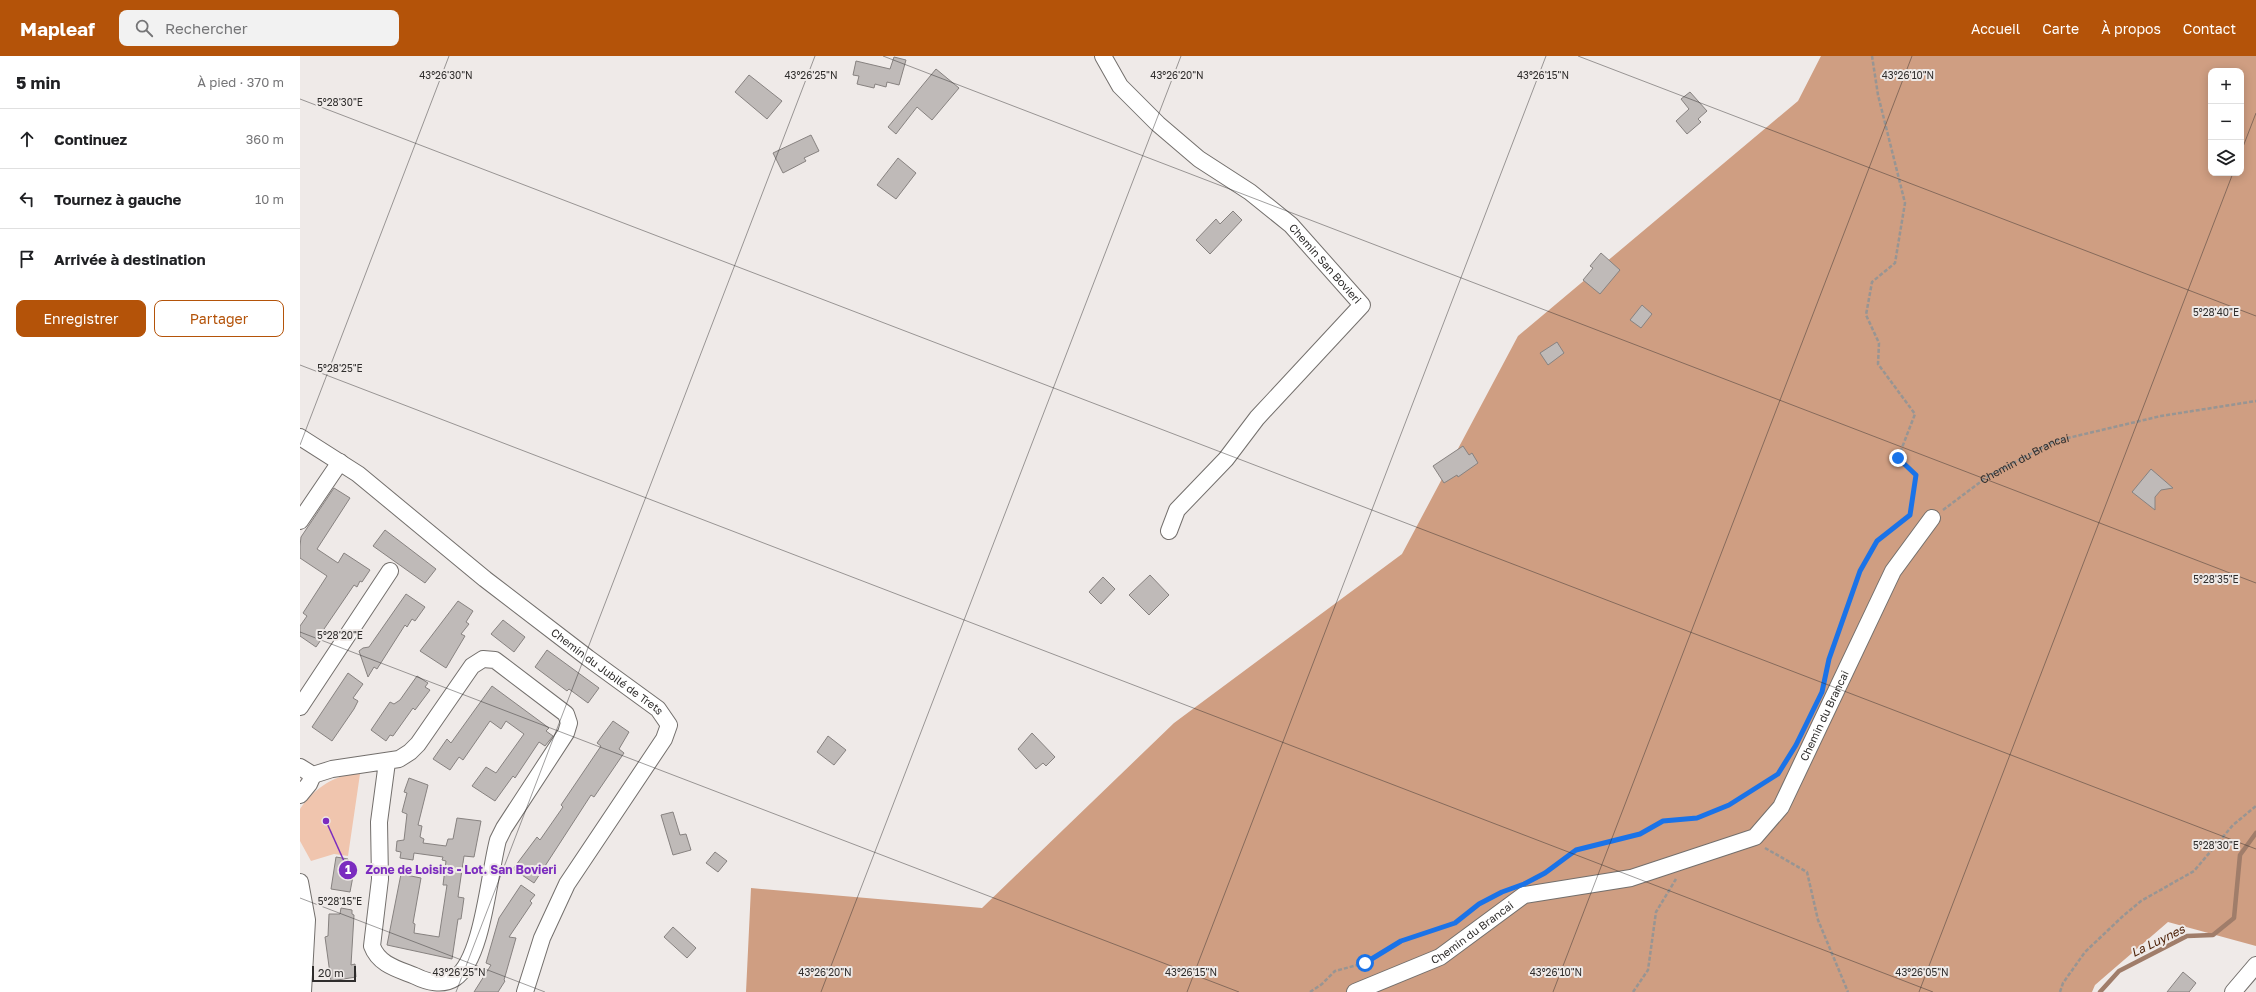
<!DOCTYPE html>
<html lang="fr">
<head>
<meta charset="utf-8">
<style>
  :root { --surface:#fff; --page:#f2f2f2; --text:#202124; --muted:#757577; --line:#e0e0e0; --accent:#b45309 }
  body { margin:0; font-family:"Golos Text",sans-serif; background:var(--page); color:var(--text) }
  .controls { position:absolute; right:12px; top:12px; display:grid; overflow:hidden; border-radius:8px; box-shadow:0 2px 10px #0003 }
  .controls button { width:36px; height:36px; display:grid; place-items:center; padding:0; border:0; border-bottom:1px solid var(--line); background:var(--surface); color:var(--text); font:20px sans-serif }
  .scale { position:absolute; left:12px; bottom:10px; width:44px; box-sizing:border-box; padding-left:4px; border:2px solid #2f2d2c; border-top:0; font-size:11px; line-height:14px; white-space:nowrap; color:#2f2d2c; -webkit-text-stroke:3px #efeae8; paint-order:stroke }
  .stop { position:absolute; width:12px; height:12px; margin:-9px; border:3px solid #1a73e8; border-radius:50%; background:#fff }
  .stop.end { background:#1a73e8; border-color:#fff; box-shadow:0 1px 4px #0008 }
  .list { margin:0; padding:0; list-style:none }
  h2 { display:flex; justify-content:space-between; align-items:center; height:52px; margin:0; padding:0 16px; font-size:17px }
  h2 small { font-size:13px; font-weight:400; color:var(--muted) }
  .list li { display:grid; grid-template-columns:26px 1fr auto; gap:12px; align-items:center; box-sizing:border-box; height:60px; padding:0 16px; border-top:1px solid var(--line) }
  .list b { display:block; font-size:15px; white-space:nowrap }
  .list em { font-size:13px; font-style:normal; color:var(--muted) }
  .actions { display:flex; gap:8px; padding:12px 16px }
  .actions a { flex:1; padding:9px 0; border:1px solid var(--accent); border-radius:8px; text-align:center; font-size:14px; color:var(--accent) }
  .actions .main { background:var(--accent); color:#fff }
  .icon { flex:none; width:22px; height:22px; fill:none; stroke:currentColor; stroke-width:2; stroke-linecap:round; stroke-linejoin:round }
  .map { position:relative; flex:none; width:1956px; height:936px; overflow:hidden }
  header { display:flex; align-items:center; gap:24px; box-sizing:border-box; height:56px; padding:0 20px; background:var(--accent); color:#fff }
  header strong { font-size:19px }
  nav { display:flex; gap:22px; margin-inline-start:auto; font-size:14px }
  .search { width:280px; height:36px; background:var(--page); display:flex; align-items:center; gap:10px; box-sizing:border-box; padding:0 14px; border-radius:8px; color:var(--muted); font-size:15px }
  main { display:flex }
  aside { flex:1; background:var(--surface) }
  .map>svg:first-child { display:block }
  .green { fill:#f0c5ae }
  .forest { fill:#cf9e82; fill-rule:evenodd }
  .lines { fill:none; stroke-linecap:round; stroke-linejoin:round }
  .stream { stroke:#a07d6a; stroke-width:4.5 }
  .building { fill:#bfbab8; stroke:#878280 }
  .minor-casing { stroke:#736f6c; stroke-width:18 }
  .path { stroke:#989593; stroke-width:2.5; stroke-dasharray:4 2; stroke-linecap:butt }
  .minor { stroke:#fff; stroke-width:16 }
  .route { stroke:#1a73e8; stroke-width:5 }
  .ticks { fill:none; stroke:#2f2d2c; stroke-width:1; stroke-opacity:0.45 }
  .labels { text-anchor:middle; stroke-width:4; stroke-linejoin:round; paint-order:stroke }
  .street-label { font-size:11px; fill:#2f2d2c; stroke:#efeae8 }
  .water-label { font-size:12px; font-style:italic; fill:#481b00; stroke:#efeae8 }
  .ticks-label { font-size:10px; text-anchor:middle; fill:#2f2d2c; stroke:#efeae8; stroke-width:4; stroke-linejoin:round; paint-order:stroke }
  .leader { fill:none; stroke:#7b2cbf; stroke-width:1.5 }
  .callout-dot { fill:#7b2cbf; stroke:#efeae8; stroke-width:1.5 }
  .mark-label { font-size:12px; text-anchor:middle; font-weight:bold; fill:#fff }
  .callout-label { font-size:12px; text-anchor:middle; font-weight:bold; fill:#7b2cbf; stroke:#efeae8; stroke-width:4; stroke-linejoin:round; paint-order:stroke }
</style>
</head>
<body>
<header>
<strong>Mapleaf</strong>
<div class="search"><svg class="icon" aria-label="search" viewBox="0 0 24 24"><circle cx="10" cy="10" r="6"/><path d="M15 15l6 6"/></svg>Rechercher</div>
<nav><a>Accueil</a><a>Carte</a><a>À propos</a><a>Contact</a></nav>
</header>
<main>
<aside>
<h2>5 min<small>À pied · 370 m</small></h2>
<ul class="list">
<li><svg class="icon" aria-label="ahead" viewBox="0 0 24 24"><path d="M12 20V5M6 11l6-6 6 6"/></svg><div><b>Continuez</b></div><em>360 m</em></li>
<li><svg class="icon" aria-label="left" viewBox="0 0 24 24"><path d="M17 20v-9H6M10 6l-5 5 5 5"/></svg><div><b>Tournez à gauche</b></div><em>10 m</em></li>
<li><svg class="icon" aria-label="arrive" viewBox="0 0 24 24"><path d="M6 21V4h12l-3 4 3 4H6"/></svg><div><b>Arrivée à destination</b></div></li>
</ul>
<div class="actions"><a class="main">Enregistrer</a><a>Partager</a></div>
</aside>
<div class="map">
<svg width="1956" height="936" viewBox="0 0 1956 936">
  <rect width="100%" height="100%" fill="#efeae8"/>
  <path class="green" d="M54 717 60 718 48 800 34 798 11 805 0 785V753C14 733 30 722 54 717Z"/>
  <path class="forest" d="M1521 0H1956V890L1868 866 1795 929 1792 936H446L451 832 682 852 874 667 1102 498 1218 280 1498 45ZM1911 15H1941V117H1911Z"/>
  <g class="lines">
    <path class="stream" d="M1800 936 1819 915 1887 880 1913 879 1934 862 1940 799 1956 777"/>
  </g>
  <path class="building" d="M594 1 606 4 599 29 587 26 586 31 575 28 574 32 557 28 559 20 553 19 556 5 590 13Z
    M636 13 659 32 632 64 617 51 596 78 588 71Z
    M449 19 482 45 467 63 435 36Z
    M1390 36 1407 55 1398 63 1401 66 1387 78 1376 65 1389 53 1381 43Z
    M511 79 519 95 504 102 506 105 483 117 473 97Z
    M598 102 616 117 596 143 577 129Z
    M933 155 942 164 910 198 896 184 916 163 920 168Z
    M1301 197 1320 214 1300 238 1283 224 1293 212 1290 210Z
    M1342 249 1352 258 1341 272 1330 264Z
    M1257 286 1264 297 1248 309 1240 297Z
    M1163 390 1169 399 1172 397 1178 407 1158 421 1157 419 1144 427 1133 410Z
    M1851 413 1873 432 1861 434 1855 441V454L1832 436Z
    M34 432 50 442 17 493 38 507 44 497 70 514 62 526 60 525 57 531 54 529 24 573 27 575 16 591 0 580V570L7 560 3 557 27 520 0 502V490L1 481Z
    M85 474 136 513 125 527 73 490Z
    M850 519 869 539 849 559 829 539Z
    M803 521 815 533 801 548 789 536Z
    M106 538 125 551 115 565 112 563 107 571 105 569 77 613 74 611 68 621 59 595 63 592 69 591Z
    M158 545 173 555 166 566 169 568 161 578 165 580 146 612 120 595Z
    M203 564 225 581 214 596 191 578Z
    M247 594 299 632 288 647 269 633 267 635 235 611Z
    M48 617 63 628 53 642 58 645 54 653 32 685 12 671Z
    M117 620 128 627 125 631 130 634 115 654 113 652 93 680 90 679 86 685 71 674 90 646 94 648 100 644Z
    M192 630 249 672 246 675 253 680 245 690 239 686 215 722 213 720 195 745 172 730 186 711 196 717 224 678 206 665 201 673 190 665 163 704 159 701 150 714 133 703 147 683 151 687Z
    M313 665 329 676 319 693 324 697 294 741 291 739 234 827 213 813 237 781 240 784 263 751 261 749 301 690 297 687Z
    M732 677 755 701 746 710 743 707 736 713 718 693Z
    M528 680 546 694 534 709 517 696Z
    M109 722 128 729 118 769 122 770 120 781 124 783 123 787 146 790 148 783H153L157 762 181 765 174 801 164 800 158 841 164 842 161 863H158L152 903 87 889 101 818 121 822 113 867 115 868 114 877 139 881 147 829H143L146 805 142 804 143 801 114 797 113 804 100 802 101 796 96 795 97 785 104 784 107 758 102 756 107 737 104 736Z
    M373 756 380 779 386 778 391 794 373 799 361 759Z
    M415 796 427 805 418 816 406 807Z
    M36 801 48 803 46 814 54 815 50 836 31 833Z
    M221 829 235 839 230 845 232 847 209 881 216 882 204 924 205 925 198 936H174L191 909 186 907 199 862Z
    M41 852 52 854V858L54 859 51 909 55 908 56 921 31 925 25 881 28 880 29 858H40Z
    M373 871 396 892 387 902 364 881Z
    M1883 916 1896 927 1889 936H1867Z"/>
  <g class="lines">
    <g class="minor-casing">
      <g id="minor">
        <path id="s2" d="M803 0 820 30 858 68 899 103 950 136 991 169 1062 249 957 362 926 403 877 454 869 475"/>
        <path id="s3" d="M0 381 58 418 185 523 288 602 358 653 369 669 364 683 267 828 242 882 225 936"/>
        <path d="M0 465 40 406"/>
        <path d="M0 651 90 515"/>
        <path d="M0 711 13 719 32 713 99 703 110 696 118 688 172 610 183 603 195 604 266 658 269 667 266 677 204 772 198 784C189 817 183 903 155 922 143 930 127 926 115 920 98 913 79 909 72 890L80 823 79 766 87 706"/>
        <path d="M0 739 9 728 13 719"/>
        <path d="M0 826 7 864 3 936"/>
        <path id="s4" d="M1055 936 1140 901 1224 839 1331 822 1455 781 1481 751 1593 515 1632 462"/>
        <path d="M1933 936 1956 909"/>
      </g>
    </g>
    <g class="path">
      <path id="s1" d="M1643 454 1687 421 1755 385 1861 360 1956 345"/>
      <path d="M1525 619 1529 603 1560 515 1577 485 1610 459 1616 419 1598 402 1615 358 1578 308 1579 287 1566 259 1572 226 1595 207 1605 147 1578 39 1572 0"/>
      <path d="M1465 792 1507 816 1518 864 1548 936"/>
      <path d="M1238 821 1276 794 1340 778 1363 765 1397 762 1429 749 1477 718 1482 711"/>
      <path d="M1010 936 1022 928 1035 915 1065 907 1101 885 1155 867 1179 848 1198 837"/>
      <path d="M1333 936 1348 914 1356 856 1376 823"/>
      <path d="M1760 936 1763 927 1785 896 1823 860 1841 845 1894 815 1933 769 1956 750"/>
    </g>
    <use href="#minor" class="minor"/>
  </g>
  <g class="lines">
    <path class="route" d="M1065 907 1101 885 1155 867 1179 848 1202 836 1224 828 1245 817 1276 794 1340 778 1363 765 1397 762 1429 749 1478 718 1496 689 1522 636 1529 603 1560 515 1577 485 1610 459 1616 419 1598 402"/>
  </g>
  <path class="ticks" d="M583 0 1956 527M1278 0 1956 260M0 43 1956 793M1941 96 1956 57M0 309 1633 936M0 389 149 0M0 576 939 936M0 842 245 936M156 936 515 0M521 936 881 0M887 936 1246 0M1253 936 1612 0M1619 936 1933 117"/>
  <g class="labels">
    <g class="street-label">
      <text dy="4" stroke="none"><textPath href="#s2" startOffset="307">Chemin San Bovieri</textPath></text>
      <text dy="4" stroke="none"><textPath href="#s1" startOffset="97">Chemin du Brancai</textPath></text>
      <text dy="4" stroke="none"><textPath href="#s3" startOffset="387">Chemin du Jubilé de Trets</textPath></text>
      <text dy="4" stroke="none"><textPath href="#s4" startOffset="576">Chemin du Brancai</textPath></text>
      <text dy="4" stroke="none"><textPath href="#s4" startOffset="132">Chemin du Brancai</textPath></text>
    </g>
    <g class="water-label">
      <text transform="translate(1858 885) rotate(-26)" y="4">La Luynes</text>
    </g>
  </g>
  <g class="ticks-label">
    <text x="146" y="23">43°26'30"N</text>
    <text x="511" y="23">43°26'25"N</text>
    <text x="877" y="23">43°26'20"N</text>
    <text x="1243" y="23">43°26'15"N</text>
    <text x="1608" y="23">43°26'10"N</text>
    <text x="40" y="50">5°28'30"E</text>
    <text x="1916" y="260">5°28'40"E</text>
    <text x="40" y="316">5°28'25"E</text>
    <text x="1916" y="527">5°28'35"E</text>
    <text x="40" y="583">5°28'20"E</text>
    <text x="1916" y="793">5°28'30"E</text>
    <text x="40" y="849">5°28'15"E</text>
    <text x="159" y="920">43°26'25"N</text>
    <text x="525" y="920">43°26'20"N</text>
    <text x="891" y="920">43°26'15"N</text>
    <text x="1256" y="920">43°26'10"N</text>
    <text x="1622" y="920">43°26'05"N</text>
  </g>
  <path class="leader" d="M26 765L48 814"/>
  <g class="callout-dot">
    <circle cx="26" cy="765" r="4"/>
    <circle cx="48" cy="814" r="10"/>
  </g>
  <g class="mark-label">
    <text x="48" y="818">1</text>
  </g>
  <g class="callout-label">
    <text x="161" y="818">Zone de Loisirs - Lot. San Bovieri</text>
  </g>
</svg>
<div class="controls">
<button>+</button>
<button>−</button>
<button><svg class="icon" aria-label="layers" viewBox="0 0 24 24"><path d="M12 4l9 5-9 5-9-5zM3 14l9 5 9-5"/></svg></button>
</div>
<div class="scale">20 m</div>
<div class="stop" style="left:1065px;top:907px"></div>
<div class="stop end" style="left:1598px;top:402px"></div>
</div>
</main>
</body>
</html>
